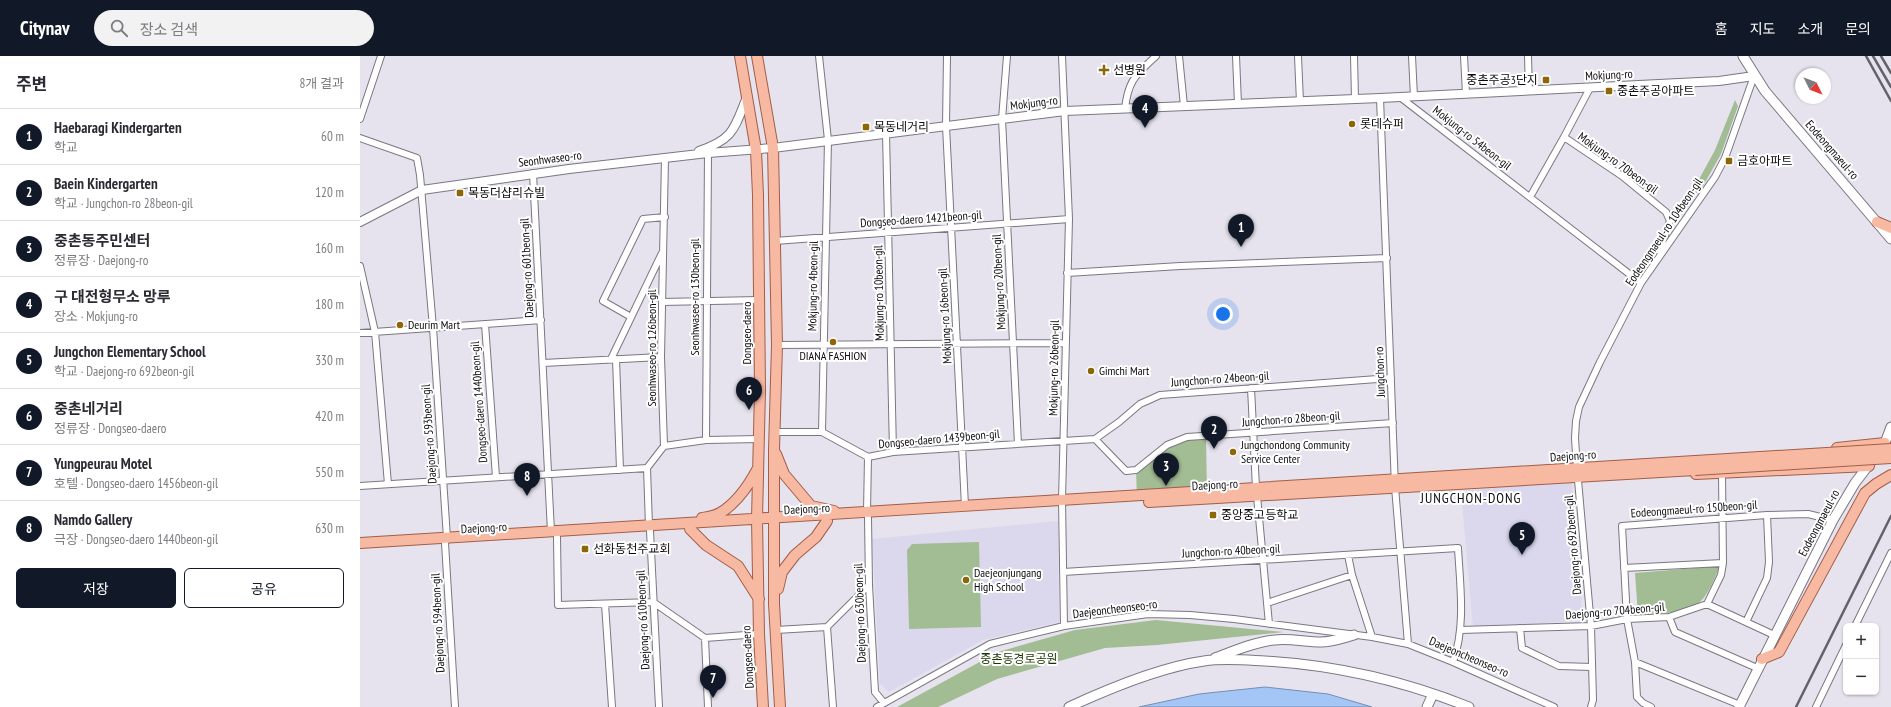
<!DOCTYPE html>
<html lang="ko">
<head>
<meta charset="utf-8">
<style>
  :root { --surface:#fff; --page:#f2f2f3; --text:#2b2b33; --muted:#7c7c81; --line:#e1e1e2; --accent:#111827 }
  body { margin:0; font-family:"PT Sans Narrow","Noto Sans KR",sans-serif; background:var(--page); color:var(--text) }
  .controls { position:absolute; right:12px; bottom:12px; display:grid; overflow:hidden; border-radius:6px; box-shadow:0 1px 3px #0004 }
  .controls button { width:36px; height:36px; display:grid; place-items:center; padding:0; border:0; border-bottom:1px solid var(--line); background:var(--surface); color:var(--text); font:20px sans-serif }
  .compass { position:absolute; left:1435px; top:12px; width:36px; height:36px; border-radius:50%; background:var(--surface); box-shadow:0 1px 3px #0004; rotate:132deg }
  .you { position:absolute; left:863px; top:258px; width:14px; height:14px; margin:-10px; border:3px solid #fff; border-radius:50%; background:#1a73e8; box-shadow:0 0 0 6px #1a73e833 }
  .badge { display:grid; place-items:center; width:26px; height:26px; border-radius:50%; background:var(--accent); color:#fff; font-size:13px; font-weight:700 }
  .pin { position:absolute; translate:-50% -33px; filter:drop-shadow(0 1px 2px #0008) }
  .pin::after { content:''; position:absolute; top:21px; width:14px; height:12px; background:inherit; clip-path:polygon(0 0,100% 0,50% 100%) }
  .list { margin:0; padding:0; list-style:none }
  h2 { display:flex; justify-content:space-between; align-items:center; height:52px; margin:0; padding:0 16px; font-size:17px }
  h2 small { font-size:13px; font-weight:400; color:var(--muted) }
  .list li { display:grid; grid-template-columns:26px 1fr auto; gap:12px; align-items:center; box-sizing:border-box; height:56px; padding:0 16px; border-top:1px solid var(--line) }
  .list b { display:block; font-size:15px; white-space:nowrap }
  .list p { margin:0; font-size:13px; white-space:nowrap; color:var(--muted) }
  .list em { font-size:13px; font-style:normal; color:var(--muted) }
  .actions { display:flex; gap:8px; padding:12px 16px }
  .actions a { flex:1; padding:9px 0; border:1px solid var(--accent); border-radius:6px; text-align:center; font-size:14px; color:var(--accent) }
  .actions .main { background:var(--accent); color:#fff }
  .icon { flex:none; width:22px; height:22px; fill:none; stroke:currentColor; stroke-width:2; stroke-linecap:round; stroke-linejoin:round }
  .map { position:relative; flex:none; width:1531px; height:651px; overflow:hidden }
  header { display:flex; align-items:center; gap:24px; box-sizing:border-box; height:56px; padding:0 20px; background:var(--accent); color:#fff }
  header strong { font-size:19px }
  nav { display:flex; gap:22px; margin-inline-start:auto; font-size:14px }
  .search { width:280px; height:36px; background:var(--page); display:flex; align-items:center; gap:10px; box-sizing:border-box; padding:0 14px; border-radius:22px; color:var(--muted); font-size:15px }
  main { display:flex }
  aside { flex:1; background:var(--surface) }
  .map>svg:first-child { display:block }
  .education { fill:#dbd8ee }
  .green { fill:#a2bc94 }
  .water { fill:#a3c6f7; stroke:#758eb1 }
  .lines { fill:none; stroke-linecap:round; stroke-linejoin:round }
  .minor-casing { stroke:#7a7781; stroke-width:8 }
  .tertiary-casing { stroke:#7a7781; stroke-width:10 }
  .secondary-casing { stroke:#7a7781; stroke-width:11 }
  .primary-casing { stroke:#a25e47; stroke-width:12 }
  .minor { stroke:#fff; stroke-width:6 }
  .tertiary { stroke:#fff; stroke-width:8 }
  .secondary { stroke:#fff; stroke-width:9 }
  .primary { stroke:#f8b9a3; stroke-width:10 }
  .rail { stroke:#636268; stroke-width:2.5 }
  .primary-bridge-casing { stroke:#a25e47; stroke-width:12; stroke-linecap:butt }
  .primary-bridge { stroke:#f8b9a3; stroke-width:10 }
  .poi-dot { fill:#8c6607; stroke:#fff; stroke-width:1.5 }
  .labels { text-anchor:middle; stroke-width:4; stroke-linejoin:round; paint-order:stroke }
  .poi-label { font-size:12px; fill:#0b0b0e; stroke:#fff; text-anchor:start }
  .street-label { font-size:12px; fill:#0b0b0e; stroke:#fff }
  .park-label { font-size:12px; fill:#193700; stroke:#fff }
  .quarter-label { font-size:14px; letter-spacing:1px; fill:#0b0b0e; stroke:#fff }
</style>
</head>
<body>
<header>
<strong>Citynav</strong>
<div class="search"><svg class="icon" aria-label="search" viewBox="0 0 24 24"><circle cx="10" cy="10" r="6"/><path d="M15 15l6 6"/></svg>장소 검색</div>
<nav><a>홈</a><a>지도</a><a>소개</a><a>문의</a></nav>
</header>
<main>
<aside>
<h2>주변<small>8개 결과</small></h2>
<ul class="list">
<li><span class="badge">1</span><div><b>Haebaragi Kindergarten</b><p>학교</p></div><em>60 m</em></li>
<li><span class="badge">2</span><div><b>Baein Kindergarten</b><p>학교 · Jungchon-ro 28beon-gil</p></div><em>120 m</em></li>
<li><span class="badge">3</span><div><b>중촌동주민센터</b><p>정류장 · Daejong-ro</p></div><em>160 m</em></li>
<li><span class="badge">4</span><div><b>구 대전형무소 망루</b><p>장소 · Mokjung-ro</p></div><em>180 m</em></li>
<li><span class="badge">5</span><div><b>Jungchon Elementary School</b><p>학교 · Daejong-ro 692beon-gil</p></div><em>330 m</em></li>
<li><span class="badge">6</span><div><b>중촌네거리</b><p>정류장 · Dongseo-daero</p></div><em>420 m</em></li>
<li><span class="badge">7</span><div><b>Yungpeurau Motel</b><p>호텔 · Dongseo-daero 1456beon-gil</p></div><em>550 m</em></li>
<li><span class="badge">8</span><div><b>Namdo Gallery</b><p>극장 · Dongseo-daero 1440beon-gil</p></div><em>630 m</em></li>
</ul>
<div class="actions"><a class="main">저장</a><a>공유</a></div>
</aside>
<div class="map">
<svg width="1531" height="651" viewBox="0 0 1531 651">
  <rect width="100%" height="100%" fill="#e6e3ee"/>
  <path class="education" d="M1212 425 1223 564 1113 573 1101 435Z
    M698 465 699 566 623 584 529 636 520 628 512 483Z"/>
  <path class="green" d="M1375 44 1378 50 1361 98 1343 130 1325 149 1355 94Z
    M846 380 847 439 777 443 776 414 807 389 827 381Z
    M619 486 621 571 549 573 547 494 552 488Z
    M1360 510C1355 521 1347 543 1336 549 1319 558 1297 557 1278 559L1275 517Z
    M796 564 924 576 797 589 745 592 637 623 578 651H537L638 596 715 574Z"/>
  <path class="water" d="M905 631 968 638 1012 651H779L839 638Z"/>
  <g class="lines">
    <g class="minor-casing">
      <path id="minor" d="M459 0 468 84 462 376
        M587 0 586 70 605 450
        M647 0 642 63 658 388
        M702 0 709 163 702 444 704 570
        M819 0 824 50
        M876 0 878 48
        M938 0 940 46
        M994 0 995 43
        M1052 0 1054 41
        M1104 0 1106 38
        M1168 0 1169 35
        M1230 32 1204 81 1262 120 1306 156 1310 165 1299 195
        M1040 41 1281 227
        M1020 42 1035 431 1048 588
        M765 53C768 24 776 19 796 0
        M0 63 21 0
        M526 77 533 396
        M0 82 57 102 60 119 73 272 87 482 85 487 95 651
        M173 117 191 476
        M1170 141 1204 81
        M415 185 709 163
        M0 210 15 276 28 428
        M707 217 820 210 1027 202
        M302 246 399 244
        M271 261 243 245 283 163 305 161
        M125 268 136 421
        M0 277 181 264
        M417 289 706 287
        M251 303 302 197
        M256 303 260 414
        M183 307 301 301
        M891 332 896 432
        M414 376H462L508 401 533 396 735 383 759 366 780 348 800 339 1031 322
        M735 383 766 415 776 414 807 389 827 381 1033 367
        M346 384 348 97
        M304 390 301 301 305 102
        M287 412 289 470
        M0 430 287 412 304 390 346 384 399 383
        M897 440 909 568
        M507 456 508 401
        M508 462 509 529 515 636 524 647
        M290 475 299 651
        M197 481 198 549 293 546 345 582 399 578
        M988 499 992 519 1012 581
        M1264 512 1363 507
        M703 516 1098 492C1100 529 1106 570 1093 606
        M907 547 992 519
        M245 548 252 651
        M1347 548 1414 579
        M1309 561 1315 576 1397 612
        M1386 566 1407 522 1409 506 1407 459
        M1495 570 1531 497
        M467 571 473 651
        M1160 572 1162 592 1199 610 1232 611
        M416 574 467 571 509 529
        M1101 574 1231 570 1267 563 1309 561 1347 548 1361 519 1363 507 1362 418
        M345 582 348 651
        M1275 606 1380 649
        M517 651 630 588 704 570 788 558 830 559 874 563 1012 581 1048 588 1093 606 1194 651
        M1231 651 1233 644 1231 570 1217 413 1215 382 1216 365 1219 351 1240 306 1281 227 1355 121 1365 102 1394 20
        M1291 651 1283 647 1277 641 1275 606 1267 563 1262 470 1407 459 1448 458 1473 464
        M1456 651 1486 589"/>
    </g>
    <g class="tertiary-casing">
      <path id="tertiary" d="M339 95C374 83 374 73 387 41
        M0 166 62 134 209 113 348 97 413 92 705 55 1020 42 1359 25 1394 20"/>
    </g>
    <g class="secondary-casing">
      <path id="secondary" d="M1383 0 1405 35 1531 183
        M1521 393 1525 387 1531 371
        M855 602C874 595 894 586 914 584 930 582 945 586 961 586 972 586 983 582 994 579
        M709 651C748 633 801 611 844 605 864 602 885 604 905 605 974 609 1044 625 1109 651
        M1067 651 1073 638
        M1379 651 1473 464 1495 427 1511 406"/>
    </g>
    <g class="primary-casing">
      <path id="primary" d="M380 0 396 94 398 139 400 334 397 463 399 578 403 651
        M397 0 413 92 417 289 414 394V548L420 651
        M1517 166 1531 172
        M1477 392 1525 387
        M416 398 424 418 451 450 474 455
        M1336 418 1509 410
        M789 446 1335 414
        M342 462C348 461 355 460 360 457 377 447 389 429 398 412
        M330 473 346 489 378 510 399 543
        M0 487 1335 405
        M418 533 422 516 435 499 456 481 467 465
        M1402 603 1419 596 1505 437 1516 428 1531 419"/>
    </g>
    <use href="#minor" class="minor"/>
    <use href="#tertiary" class="tertiary"/>
    <use href="#secondary" class="secondary"/>
    <use href="#primary" class="primary"/>
    <path class="rail" d="M1506 0 1531 45
      M1513 0 1531 31
      M1521 0 1531 17
      M1436 651 1531 460"/>
    <g class="primary-bridge-casing">
      <path id="primary-bridge" d="M1335 405 1531 393
        M1335 414 1531 402"/>
    </g>
    <use href="#primary-bridge" class="primary-bridge"/>
  </g>
  <g class="poi-dot">
    <path d="M742 8h4v4h4v4h-4v4h-4v-4h-4v-4h4z"/>
    <rect x="1182" y="20" width="8" height="8" rx="2"/>
    <rect x="1245" y="31" width="8" height="8" rx="2"/>
    <circle cx="992" cy="68" r="4"/>
    <rect x="502" y="67" width="8" height="8" rx="2"/>
    <rect x="1365" y="101" width="8" height="8" rx="2"/>
    <rect x="96" y="133" width="8" height="8" rx="2"/>
    <circle cx="40" cy="269" r="4"/>
    <circle cx="473" cy="286" r="4"/>
    <circle cx="731" cy="315" r="4"/>
    <circle cx="873" cy="396" r="4"/>
    <rect x="849" y="455" width="8" height="8" rx="2"/>
    <rect x="221" y="489" width="8" height="8" rx="2"/>
    <circle cx="606" cy="524" r="4"/>
  </g>
  <g class="labels">
    <g class="poi-label">
      <text x="753" y="18">선병원</text>
      <text x="1178" y="28" text-anchor="end">중촌주공3단지</text>
      <text x="1257" y="39">중촌주공아파트</text>
      <text x="1000" y="72">롯데슈퍼</text>
      <text x="514" y="75">목동네거리</text>
      <text x="1377" y="109">금호아파트</text>
      <text x="108" y="141">목동더샵리슈빌</text>
      <text x="48" y="273">Deurim Mart</text>
      <text x="473" y="304" text-anchor="middle">DIANA FASHION</text>
      <text x="739" y="319">Gimchi Mart</text>
      <text x="881" y="393">Jungchondong Community<tspan x="881" dy="14">Service Center</tspan></text>
      <text x="861" y="463">중앙중고등학교</text>
      <text x="233" y="497">선화동천주교회</text>
      <text x="614" y="521">Daejeonjungang<tspan x="614" dy="14">High School</tspan></text>
    </g>
    <g class="street-label">
      <text transform="translate(1249 19) rotate(-3)" y="4">Mokjung-ro</text>
      <text transform="translate(674 47) rotate(-7)" y="4">Mokjung-ro</text>
      <text transform="translate(1112 82) rotate(38)" y="4">Mokjung-ro 54beon-gil</text>
      <text transform="translate(1472 94) rotate(49)" y="4">Eodeongmaeul-ro</text>
      <text transform="translate(190 103) rotate(-7)" y="4">Seonhwaseo-ro</text>
      <text transform="translate(1258 107) rotate(36)" y="4">Mokjung-ro 70beon-gil</text>
      <text transform="translate(561 163) rotate(-4)" y="4">Dongseo-daero 1421beon-gil</text>
      <text transform="translate(1304 176) rotate(-56)" y="4">Eodeongmaeul-ro 104beon-gil</text>
      <text transform="translate(167 212) rotate(-93)" y="4">Daejong-ro 601beon-gil</text>
      <text transform="translate(639 226) rotate(-93)" y="4">Mokjung-ro 20beon-gil</text>
      <text transform="translate(453 230) rotate(-89)" y="4">Mokjung-ro 4beon-gil</text>
      <text transform="translate(519 237) rotate(-91)" y="4">Mokjung-ro 10beon-gil</text>
      <text transform="translate(335 241) rotate(-90)" y="4">Seonhwaseo-ro 130beon-gil</text>
      <text transform="translate(585 260) rotate(-93)" y="4">Mokjung-ro 16beon-gil</text>
      <text transform="translate(387 277) rotate(-90)" y="4">Dongseo-daero</text>
      <text transform="translate(292 292) rotate(-90)" y="4">Seonhwaseo-ro 126beon-gil</text>
      <text transform="translate(694 312) rotate(-89)" y="4">Mokjung-ro 26beon-gil</text>
      <text transform="translate(1020 316) rotate(-92)" y="4">Jungchon-ro</text>
      <text transform="translate(860 323) rotate(-4)" y="4">Jungchon-ro 24beon-gil</text>
      <text transform="translate(119 346) rotate(-94)" y="4">Dongseo-daero 1440beon-gil</text>
      <text transform="translate(931 363) rotate(-4)" y="4">Jungchon-ro 28beon-gil</text>
      <text transform="translate(69 378) rotate(-94)" y="4">Daejong-ro 593beon-gil</text>
      <text transform="translate(579 383) rotate(-5)" y="4">Dongseo-daero 1439beon-gil</text>
      <text transform="translate(1213 400) rotate(-4)" y="4">Daejong-ro</text>
      <text transform="translate(855 429) rotate(-3)" y="4">Daejong-ro</text>
      <text transform="translate(447 453) rotate(-3)" y="4">Daejong-ro</text>
      <text transform="translate(1334 453) rotate(-4)" y="4">Eodeongmaeul-ro 150beon-gil</text>
      <text transform="translate(1459 467) rotate(-62)" y="4">Eodeongmaeul-ro</text>
      <text transform="translate(124 472) rotate(-3)" y="4">Daejong-ro</text>
      <text transform="translate(1213 489) rotate(-95)" y="4">Daejong-ro 692beon-gil</text>
      <text transform="translate(871 495) rotate(-3)" y="4">Jungchon-ro 40beon-gil</text>
      <text transform="translate(755 553) rotate(-7)" y="4">Daejeoncheonseo-ro</text>
      <text transform="translate(1255 555) rotate(-5)" y="4">Daejong-ro 704beon-gil</text>
      <text transform="translate(500 557) rotate(-92)" y="4">Daejong-ro 630beon-gil</text>
      <text transform="translate(283 564) rotate(-93)" y="4">Daejong-ro 610beon-gil</text>
      <text transform="translate(78 567) rotate(-93)" y="4">Daejong-ro 594beon-gil</text>
      <text transform="translate(388 601) rotate(-93)" y="4">Dongseo-daero</text>
      <text transform="translate(1109 601) rotate(23)" y="4">Daejeoncheonseo-ro</text>
    </g>
    <g class="park-label">
      <text x="659" y="607">중촌동경로공원</text>
    </g>
    <g class="quarter-label">
      <text x="1111" y="447">JUNGCHON-DONG</text>
    </g>
  </g>
</svg>
<div class="controls">
<button>+</button>
<button>−</button>
</div>
<svg class="compass" viewBox="-18 -18 36 36"><path d="M0-13l5 13h-10z" fill="#e53935"/><path d="M0 13l5-13h-10z" fill="#7c7c81"/></svg>
<div class="you"></div>
<div class="pin badge" style="left:881px;top:191px">1</div>
<div class="pin badge" style="left:854px;top:393px">2</div>
<div class="pin badge" style="left:806px;top:430px">3</div>
<div class="pin badge" style="left:785px;top:72px">4</div>
<div class="pin badge" style="left:1162px;top:499px">5</div>
<div class="pin badge" style="left:389px;top:354px">6</div>
<div class="pin badge" style="left:353px;top:642px">7</div>
<div class="pin badge" style="left:167px;top:440px">8</div>
</div>
</main>
</body>
</html>
